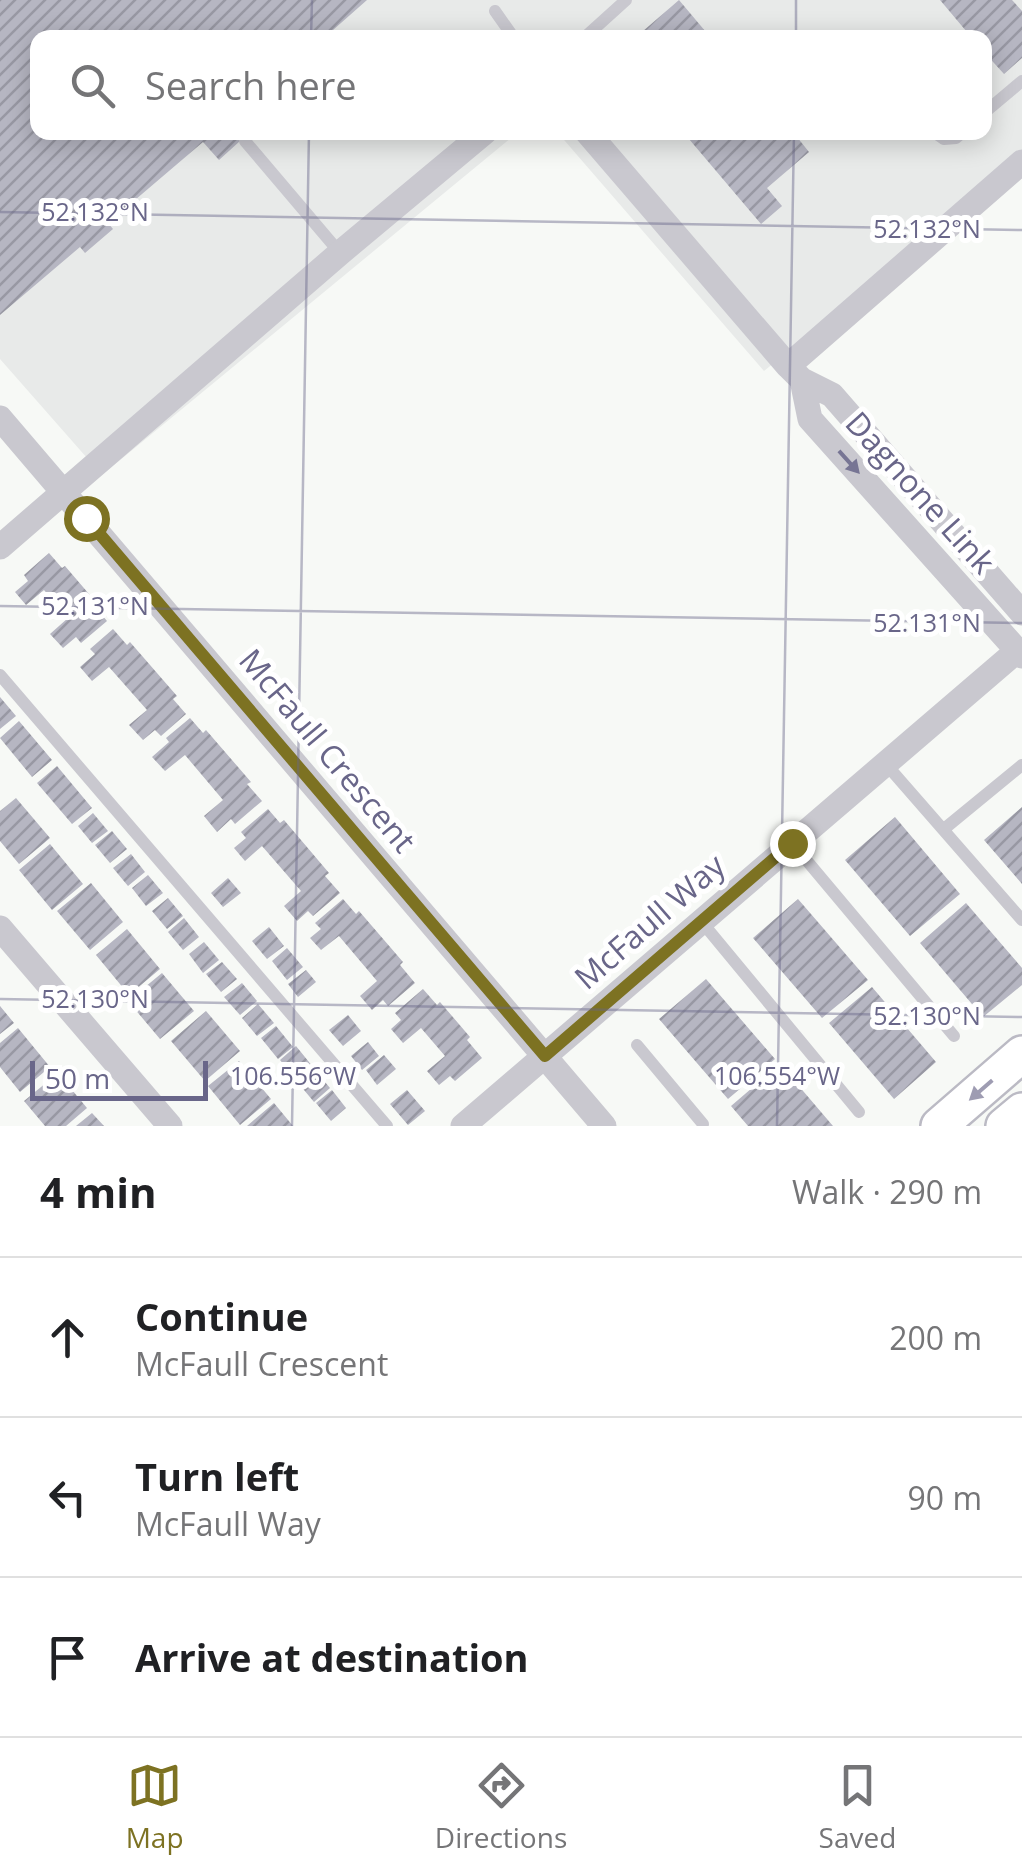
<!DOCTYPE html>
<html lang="en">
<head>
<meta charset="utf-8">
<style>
  :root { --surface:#fff; --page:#f6f6f6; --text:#202124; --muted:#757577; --line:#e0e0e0; --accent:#7d7222 }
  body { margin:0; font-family:"Open Sans",sans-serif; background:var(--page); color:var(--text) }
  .scale { position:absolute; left:30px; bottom:25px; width:178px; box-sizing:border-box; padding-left:10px; border:5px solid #696689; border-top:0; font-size:28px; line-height:35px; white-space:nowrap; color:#696689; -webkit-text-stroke:8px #fff; paint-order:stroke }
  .stop { position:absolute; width:30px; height:30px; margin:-22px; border:8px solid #7d7222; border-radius:50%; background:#fff }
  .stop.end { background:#7d7222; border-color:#fff; box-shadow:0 2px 10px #0008 }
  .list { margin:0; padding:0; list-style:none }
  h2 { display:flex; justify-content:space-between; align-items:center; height:130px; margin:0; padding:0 40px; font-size:42px }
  h2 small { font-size:32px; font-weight:400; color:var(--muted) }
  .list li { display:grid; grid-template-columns:65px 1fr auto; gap:30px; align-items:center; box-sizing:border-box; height:160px; padding:0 40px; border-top:2px solid var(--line) }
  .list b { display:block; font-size:38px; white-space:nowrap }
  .list p { margin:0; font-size:32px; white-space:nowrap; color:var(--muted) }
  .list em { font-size:32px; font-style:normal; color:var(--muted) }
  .icon { flex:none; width:55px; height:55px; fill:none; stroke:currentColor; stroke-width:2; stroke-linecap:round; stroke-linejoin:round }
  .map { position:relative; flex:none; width:1022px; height:1126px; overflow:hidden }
  .search { position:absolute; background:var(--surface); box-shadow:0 5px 25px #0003; left:30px; right:30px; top:30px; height:110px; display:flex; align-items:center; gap:25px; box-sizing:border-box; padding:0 35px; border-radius:20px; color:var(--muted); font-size:38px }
  .sheet { height:610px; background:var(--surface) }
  nav { display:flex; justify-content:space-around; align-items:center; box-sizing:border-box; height:140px; border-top:2px solid var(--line); background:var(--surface); font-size:28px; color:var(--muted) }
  nav a { display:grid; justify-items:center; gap:5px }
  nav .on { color:var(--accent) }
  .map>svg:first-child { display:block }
  .built { fill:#e8eae9 }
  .building { fill:url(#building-hatch) }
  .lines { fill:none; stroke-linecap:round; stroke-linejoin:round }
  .secondary-casing { stroke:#bbbac4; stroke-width:40 }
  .lane { stroke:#c9c8cf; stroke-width:12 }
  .street { stroke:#c9c8cf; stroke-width:25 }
  .secondary { stroke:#fff; stroke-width:35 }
  .oneway { fill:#777594 }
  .oneway2 { fill:#9e9cb2 }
  .route { stroke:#7d7222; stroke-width:12 }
  .ticks { fill:none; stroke:#696689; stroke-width:2.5; stroke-opacity:0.45 }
  .labels { text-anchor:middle; stroke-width:10; stroke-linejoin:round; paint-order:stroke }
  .street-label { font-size:32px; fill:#696689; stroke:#fff }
  .ticks-label { font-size:25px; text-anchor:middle; fill:#696689; stroke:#fff; stroke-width:10; stroke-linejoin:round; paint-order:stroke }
</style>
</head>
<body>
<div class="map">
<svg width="1022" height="1126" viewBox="0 0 1022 1126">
  <defs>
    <pattern id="building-hatch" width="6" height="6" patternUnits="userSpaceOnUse" patternTransform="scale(2.5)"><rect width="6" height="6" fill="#b6b6c2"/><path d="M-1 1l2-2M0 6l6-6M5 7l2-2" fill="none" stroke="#9898a3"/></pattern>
  </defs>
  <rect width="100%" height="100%" fill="#f7f9f6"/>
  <path class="built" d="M0 0H1022V161L764 371 558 133 984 132V38H38V132L517 133 102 475 0 359Z"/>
  <path class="building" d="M0 0H367L324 38H38V132H250L219 160 203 142 108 223 113 229 85 253 80 247 0 315Z
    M679 0 711 38H635Z
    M940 0H1012L1022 11V58L1004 74 984 52V38H972Z
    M683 132H793L809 152 767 188 782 206 761 224Z
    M49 553 62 568 65 566 95 601 92 603 107 621 81 643 76 637 63 648 50 634 68 618 44 590 26 605 15 592 28 581 24 575Z
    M113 629 127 645 130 642 177 696 173 699 186 714 161 736 155 730 143 740 129 725 147 710 109 667 92 681 80 667 95 654 90 649Z
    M0 697 16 716 0 729Z
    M190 718 203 733 206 730 251 782 247 784 262 801 235 824 231 819 217 832 204 816 223 800 185 755 165 771 152 757 169 742 166 738Z
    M19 721 52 760 32 777 0 738Z
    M57 766 92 808 72 824 37 783Z
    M16 798 50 838 19 864 0 841V811Z
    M1022 807V884L984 840Z
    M268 809 280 823 284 820 329 873 325 876 340 893 313 916 308 911 297 921 284 906 301 891 262 846 245 861 234 848 246 838 241 832Z
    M93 813 108 831 92 843 78 826Z
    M895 817 960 894 910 936 845 860Z
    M112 831 127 849 110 863 95 845Z
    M50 844 83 884 52 910 19 870Z
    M131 854 145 872 128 886 113 868Z
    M148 875 163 893 146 906 132 888Z
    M228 878 241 893 223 907 211 893Z
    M91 883 123 922 90 950 57 911Z
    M168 898 183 916 167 929 152 911Z
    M343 899 356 914 359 911 403 962 400 965 415 983 388 1006 383 1000 372 1010 360 996 377 981 339 936 321 950 310 938 321 929 315 923Z
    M798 899 868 980 822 1018 753 938Z
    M966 903 1022 968V985L983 1017 920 943Z
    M184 918 199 937 183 950 168 932Z
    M269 927 284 946 267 959 252 941Z
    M127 929 160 969 129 995 96 955Z
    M204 942 219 960 203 973 189 954Z
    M287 948 303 967 287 980 272 961Z
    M222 962 237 979 221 992 206 974Z
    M306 970 316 982 298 997 288 984Z
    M162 973 194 1011 160 1039 128 1001Z
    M706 979 775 1059 728 1099 659 1019Z
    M242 983 257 1001 240 1015 224 997Z
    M872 987 936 1062 894 1099 829 1023Z
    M423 989 437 1005 440 1002 470 1037 467 1040 482 1058 455 1081 450 1076 439 1085 427 1071 445 1056 421 1028 403 1043 391 1029 401 1020 395 1013Z
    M258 1004 274 1023 257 1036 242 1018Z
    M0 1006 14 1023 0 1034Z
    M206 1011 240 1051 205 1081 171 1041Z
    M348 1015 361 1031 343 1046 329 1030Z
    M276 1026 293 1047 278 1059 261 1038Z
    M18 1028 50 1067 20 1092 0 1067V1043Z
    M368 1042 379 1056 362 1070 351 1056Z
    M296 1046 313 1067 297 1081 280 1060Z
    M384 1055 396 1069 377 1085 366 1070Z
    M239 1061 271 1099 240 1125 208 1086Z
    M780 1064 833 1126H748L731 1106Z
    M315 1070 330 1088 314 1102 299 1084Z
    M58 1073 87 1108 66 1126H45L24 1101Z
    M332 1090 346 1108 331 1121 316 1103Z
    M407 1090 425 1111 408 1125 390 1104Z
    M274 1103 293 1126H247Z
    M92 1113 104 1126H76Z"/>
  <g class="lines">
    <g class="secondary-casing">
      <path id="secondary" d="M939 1126 1022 1054
        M1004 1126 1022 1111"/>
    </g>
    <path class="lane" d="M495 11 514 38
      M584 38 626 0
      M984 113 1022 81
      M934 132 944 139 956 138 963 132
      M245 141 340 253
      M0 675 387 1126
      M885 763 1022 920
      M944 829 1022 765
      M792 843 954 1036
      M701 921 859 1112
      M637 1045 703 1124"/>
    <path class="street" d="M587 132 788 366 802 380 832 395 1022 613
      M788 366 1022 162
      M802 380 810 419 1022 656
      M0 418 604 1126
      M0 547 340 253 485 132
      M0 928 170 1126
      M463 1126 1017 651"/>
    <use href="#secondary" class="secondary"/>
  </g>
  <defs><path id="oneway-solid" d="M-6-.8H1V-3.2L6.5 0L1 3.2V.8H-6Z" transform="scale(2.5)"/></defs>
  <use class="oneway" href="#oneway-solid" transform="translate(849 462) rotate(48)"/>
  <use class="oneway2" href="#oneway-solid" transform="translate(981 1090) rotate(139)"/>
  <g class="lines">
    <path class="route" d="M86 518 545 1056 792 843"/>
  </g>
  <path class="ticks" d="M311 38 312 0M796 38V0M0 212 1022 230M0 606 1022 623M0 999 1022 1017M292 1126 309 132M777 1126 794 132"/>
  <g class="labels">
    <g class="street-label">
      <text transform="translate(920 493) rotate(48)" y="11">Dagnone Link</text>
      <text transform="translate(327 751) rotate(50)" y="11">McFaull Crescent</text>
      <text transform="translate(650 922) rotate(-41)" y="11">McFaull Way</text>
    </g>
  </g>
  <g class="ticks-label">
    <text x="95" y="221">52.132°N</text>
    <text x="927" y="238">52.132°N</text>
    <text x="95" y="615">52.131°N</text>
    <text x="927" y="632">52.131°N</text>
    <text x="95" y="1008">52.130°N</text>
    <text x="927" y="1025">52.130°N</text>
    <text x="293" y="1085">106.556°W</text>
    <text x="777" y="1085">106.554°W</text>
  </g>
</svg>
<div class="scale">50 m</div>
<div class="stop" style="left:86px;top:518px"></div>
<div class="stop end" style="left:792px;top:843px"></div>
<div class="search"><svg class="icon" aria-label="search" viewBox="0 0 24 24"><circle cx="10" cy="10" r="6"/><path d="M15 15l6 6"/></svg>Search here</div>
</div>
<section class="sheet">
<h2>4 min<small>Walk · 290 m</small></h2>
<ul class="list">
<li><svg class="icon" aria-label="ahead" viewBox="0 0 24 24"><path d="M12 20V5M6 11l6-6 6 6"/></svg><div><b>Continue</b><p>McFaull Crescent</p></div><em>200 m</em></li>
<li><svg class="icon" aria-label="left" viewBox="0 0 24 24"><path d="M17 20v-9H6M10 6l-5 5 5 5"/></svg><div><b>Turn left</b><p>McFaull Way</p></div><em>90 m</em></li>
<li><svg class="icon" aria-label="arrive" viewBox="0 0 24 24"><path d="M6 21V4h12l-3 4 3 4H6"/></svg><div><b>Arrive at destination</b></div></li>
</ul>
</section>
<nav>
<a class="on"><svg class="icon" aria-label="map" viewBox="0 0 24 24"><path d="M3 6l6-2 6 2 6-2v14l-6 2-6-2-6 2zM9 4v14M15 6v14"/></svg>Map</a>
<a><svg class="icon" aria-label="directions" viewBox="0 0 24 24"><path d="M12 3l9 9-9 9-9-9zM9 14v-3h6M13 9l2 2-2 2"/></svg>Directions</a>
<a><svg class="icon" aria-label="saved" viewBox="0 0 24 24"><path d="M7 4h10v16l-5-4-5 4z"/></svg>Saved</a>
</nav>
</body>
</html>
